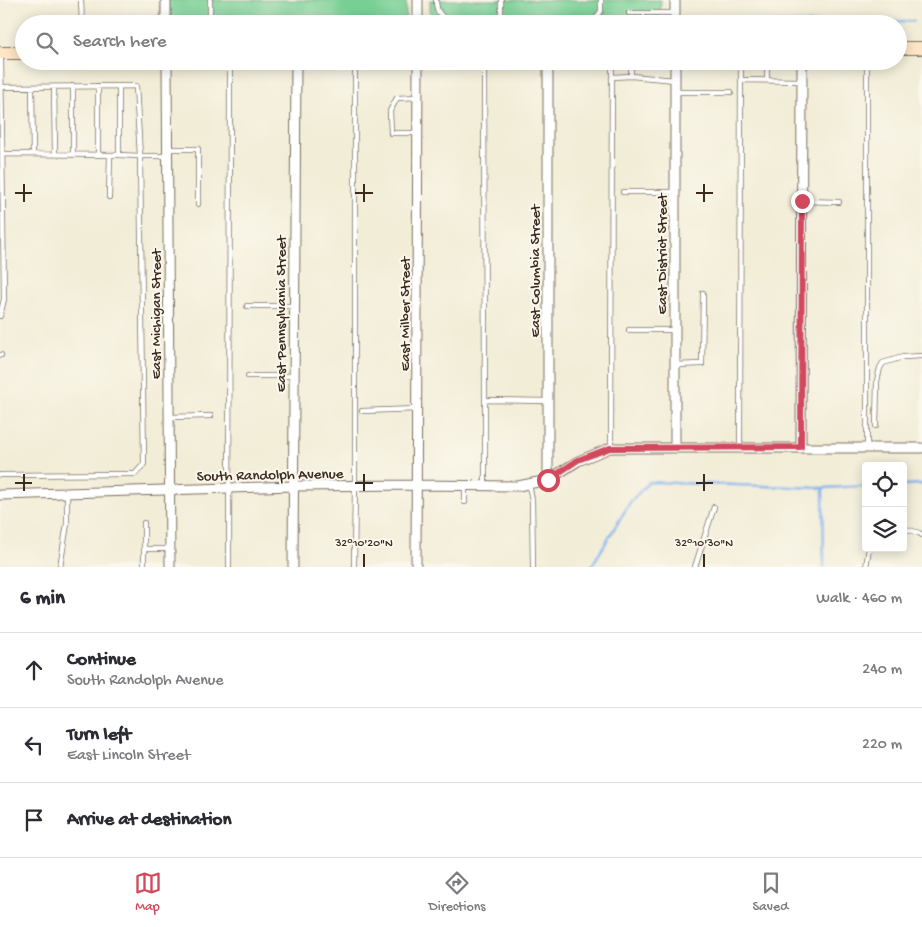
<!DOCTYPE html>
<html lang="en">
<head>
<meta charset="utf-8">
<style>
  :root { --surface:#fff; --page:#f2f2f3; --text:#2b2b33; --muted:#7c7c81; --line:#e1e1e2; --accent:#d1495b }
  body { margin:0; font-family:"Gochi Hand",sans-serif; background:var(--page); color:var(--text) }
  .controls { position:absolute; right:15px; bottom:15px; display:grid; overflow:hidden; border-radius:5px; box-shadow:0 2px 12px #0003 }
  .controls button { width:45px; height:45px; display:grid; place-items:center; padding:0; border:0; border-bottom:1px solid var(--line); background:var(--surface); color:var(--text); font:25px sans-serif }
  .stop { position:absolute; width:15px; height:15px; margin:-11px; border:4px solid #d1495b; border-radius:50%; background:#fff }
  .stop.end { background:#d1495b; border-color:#fff; box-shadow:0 1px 5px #0008 }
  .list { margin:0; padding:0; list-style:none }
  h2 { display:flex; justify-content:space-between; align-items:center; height:65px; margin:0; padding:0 20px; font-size:21px }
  h2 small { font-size:16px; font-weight:400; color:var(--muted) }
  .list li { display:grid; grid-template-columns:32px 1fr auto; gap:15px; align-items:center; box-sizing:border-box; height:75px; padding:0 20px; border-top:1px solid var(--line) }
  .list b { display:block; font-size:19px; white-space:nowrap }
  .list p { margin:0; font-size:16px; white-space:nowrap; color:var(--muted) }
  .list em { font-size:16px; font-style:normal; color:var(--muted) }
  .icon { flex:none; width:28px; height:28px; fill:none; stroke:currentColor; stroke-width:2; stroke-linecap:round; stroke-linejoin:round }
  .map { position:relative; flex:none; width:922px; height:567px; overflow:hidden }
  .search { position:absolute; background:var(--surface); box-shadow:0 2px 12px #0003; left:15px; right:15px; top:15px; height:55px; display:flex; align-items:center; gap:12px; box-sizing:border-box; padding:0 18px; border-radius:28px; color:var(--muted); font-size:19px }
  .sheet { height:290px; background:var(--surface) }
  nav { display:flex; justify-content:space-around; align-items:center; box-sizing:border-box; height:70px; border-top:1px solid var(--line); background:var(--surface); font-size:14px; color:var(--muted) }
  nav a { display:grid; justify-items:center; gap:2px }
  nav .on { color:var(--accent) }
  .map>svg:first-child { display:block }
  .green { fill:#79d095; stroke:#5a7d5a }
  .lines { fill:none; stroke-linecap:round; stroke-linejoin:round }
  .stream { stroke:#81b2ed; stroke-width:2.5 }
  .lane-casing { stroke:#7b6e5f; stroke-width:6 }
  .street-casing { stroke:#7b6e5f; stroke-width:11 }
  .secondary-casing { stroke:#7b6e5f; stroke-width:14 }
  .lane { stroke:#fff; stroke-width:4.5 }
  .street { stroke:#fff; stroke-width:9 }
  .secondary { stroke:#fee5c5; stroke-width:12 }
  .route { stroke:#d1495b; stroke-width:6 }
  .ticks { fill:none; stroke:#3b2a1e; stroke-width:2 }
  .labels { text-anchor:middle; stroke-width:4; stroke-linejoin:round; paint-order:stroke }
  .street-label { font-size:15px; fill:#3b2a1e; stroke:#fbf7ec }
  .ticks-label { font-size:12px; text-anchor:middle; fill:#3b2a1e; stroke:#fbf7ec; stroke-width:4; stroke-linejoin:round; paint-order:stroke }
</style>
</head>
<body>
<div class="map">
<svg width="922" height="567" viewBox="0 0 922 567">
  <rect width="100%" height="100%" fill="#fbf7ec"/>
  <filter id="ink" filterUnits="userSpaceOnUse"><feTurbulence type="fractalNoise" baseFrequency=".02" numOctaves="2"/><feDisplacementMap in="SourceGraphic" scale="10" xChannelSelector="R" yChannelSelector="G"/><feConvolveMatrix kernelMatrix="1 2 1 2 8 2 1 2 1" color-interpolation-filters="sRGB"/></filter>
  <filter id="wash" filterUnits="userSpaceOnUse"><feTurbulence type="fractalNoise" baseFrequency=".0096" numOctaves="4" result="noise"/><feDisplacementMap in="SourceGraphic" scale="20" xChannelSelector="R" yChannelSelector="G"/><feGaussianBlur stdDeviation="1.12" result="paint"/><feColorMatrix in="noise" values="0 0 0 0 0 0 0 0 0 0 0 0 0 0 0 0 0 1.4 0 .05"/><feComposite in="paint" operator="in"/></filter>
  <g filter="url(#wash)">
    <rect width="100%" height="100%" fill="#f2edd7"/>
    <path class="green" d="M160 0H406V24H160Z
      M430 0H661L659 24H431L430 22Z"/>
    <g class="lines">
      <path class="stream" d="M737 24 914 21
        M903 485 922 484
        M591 567 631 501 649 482 823 488
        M824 567 823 488 866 486"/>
    </g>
  </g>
  <g filter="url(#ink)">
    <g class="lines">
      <g class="lane-casing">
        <path id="lane" d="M81 0 82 24
          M436 0C436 10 439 15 447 20
          M501 0V20
          M629 13H675
          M597 17 601 11V0
          M210 24V0
          M484 61 485 400V486
          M631 61V76L675 80
          M767 61V80
          M612 77 631 76
          M741 80 802 81
          M73 86V155
          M119 86V155
          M32 87 33 154
          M54 87 55 154
          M675 92H731
          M417 133H391L390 111 397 98 418 97
          M167 149H198V204
          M2 154 119 155 140 156H168
          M98 155V86
          M623 192H675
          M109 197 110 155
          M802 201 839 202
          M247 306H294
          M0 316 4 299 1 55
          M629 330H675
          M0 355H1
          M675 365 702 364 703 293
          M248 376H294
          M485 400 548 401
          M362 411 417 409
          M170 417 211 416
          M876 426 877 381 880 368 883 363 903 357 922 356
          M611 447 612 61
          M740 447 741 61
          M867 447V61
          M0 475 135 474 144 464 140 156 136 86 1 87
          M529 484 532 500 533 567
          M465 486V502
          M144 523V567
          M903 528 919 533 922 535
          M144 549H170
          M60 567 67 524V493
          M229 567 230 61
          M354 567 355 485V61
          M695 567 714 507
          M866 567 869 548"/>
      </g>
      <g class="street-casing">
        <path id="street" d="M166 0V24
          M675 0V24
          M418 24V0
          M167 61 170 567
          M548 61V480
          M675 447V61
          M801 447 802 61
          M0 495 293 486 417 485 518 486 548 480 578 461 610 448H922
          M293 567 296 61
          M416 567 418 61"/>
      </g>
      <g class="secondary-casing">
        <path id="secondary" d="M898 48H922
          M0 53H24"/>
      </g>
      <use href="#lane" class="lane"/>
      <use href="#street" class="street"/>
      <use href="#secondary" class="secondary"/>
    </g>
  </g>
  <g class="lines" filter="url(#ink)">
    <path class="route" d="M548 480 578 460 610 448 801 447 802 201"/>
  </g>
  <path class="ticks" d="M24 184V202M364 184V202M704 184V202M15 193H32M355 193H373M696 193H713M24 474V491M364 474V491M704 474V491M15 483H32M355 483H373M696 483H713M364 554V567M704 554V567"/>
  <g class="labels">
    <g class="street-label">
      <text transform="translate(661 254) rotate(-90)" y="5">East District Street</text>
      <text transform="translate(534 271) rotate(-90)" y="5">East Columbia Street</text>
      <text transform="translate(155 314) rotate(-90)" y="5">East Michigan Street</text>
      <text transform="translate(280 314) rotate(-90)" y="5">East Pennsylvania Street</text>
      <text transform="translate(404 314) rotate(-90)" y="5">East Milber Street</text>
      <text transform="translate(270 474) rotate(-1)" y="5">South Randolph Avenue</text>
    </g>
  </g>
  <g class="ticks-label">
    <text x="364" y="546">32°10'20"N</text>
    <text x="704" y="546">32°10'30"N</text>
  </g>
</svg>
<div class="controls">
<button><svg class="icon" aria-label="locate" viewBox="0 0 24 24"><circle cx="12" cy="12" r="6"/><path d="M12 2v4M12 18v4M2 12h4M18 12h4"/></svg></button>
<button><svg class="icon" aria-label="layers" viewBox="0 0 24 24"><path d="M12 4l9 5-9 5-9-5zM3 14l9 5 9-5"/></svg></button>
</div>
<div class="stop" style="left:548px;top:480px"></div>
<div class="stop end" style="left:802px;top:201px"></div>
<div class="search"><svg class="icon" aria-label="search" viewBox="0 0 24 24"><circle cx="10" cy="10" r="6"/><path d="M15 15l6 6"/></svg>Search here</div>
</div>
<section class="sheet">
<h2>6 min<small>Walk · 460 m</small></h2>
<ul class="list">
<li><svg class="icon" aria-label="ahead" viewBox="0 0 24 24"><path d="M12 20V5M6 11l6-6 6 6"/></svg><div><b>Continue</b><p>South Randolph Avenue</p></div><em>240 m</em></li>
<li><svg class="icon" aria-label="left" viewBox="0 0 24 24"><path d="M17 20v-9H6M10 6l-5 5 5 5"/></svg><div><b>Turn left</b><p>East Lincoln Street</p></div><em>220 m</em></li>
<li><svg class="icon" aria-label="arrive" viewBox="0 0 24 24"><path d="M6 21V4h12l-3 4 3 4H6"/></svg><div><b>Arrive at destination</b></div></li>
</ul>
</section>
<nav>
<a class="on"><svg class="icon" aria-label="map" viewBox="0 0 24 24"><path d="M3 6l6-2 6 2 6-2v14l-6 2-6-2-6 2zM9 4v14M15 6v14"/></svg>Map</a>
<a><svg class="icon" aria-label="directions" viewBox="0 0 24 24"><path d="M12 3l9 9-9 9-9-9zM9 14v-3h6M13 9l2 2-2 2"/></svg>Directions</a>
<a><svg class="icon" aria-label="saved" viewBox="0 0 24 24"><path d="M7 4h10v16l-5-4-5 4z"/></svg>Saved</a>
</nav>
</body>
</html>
